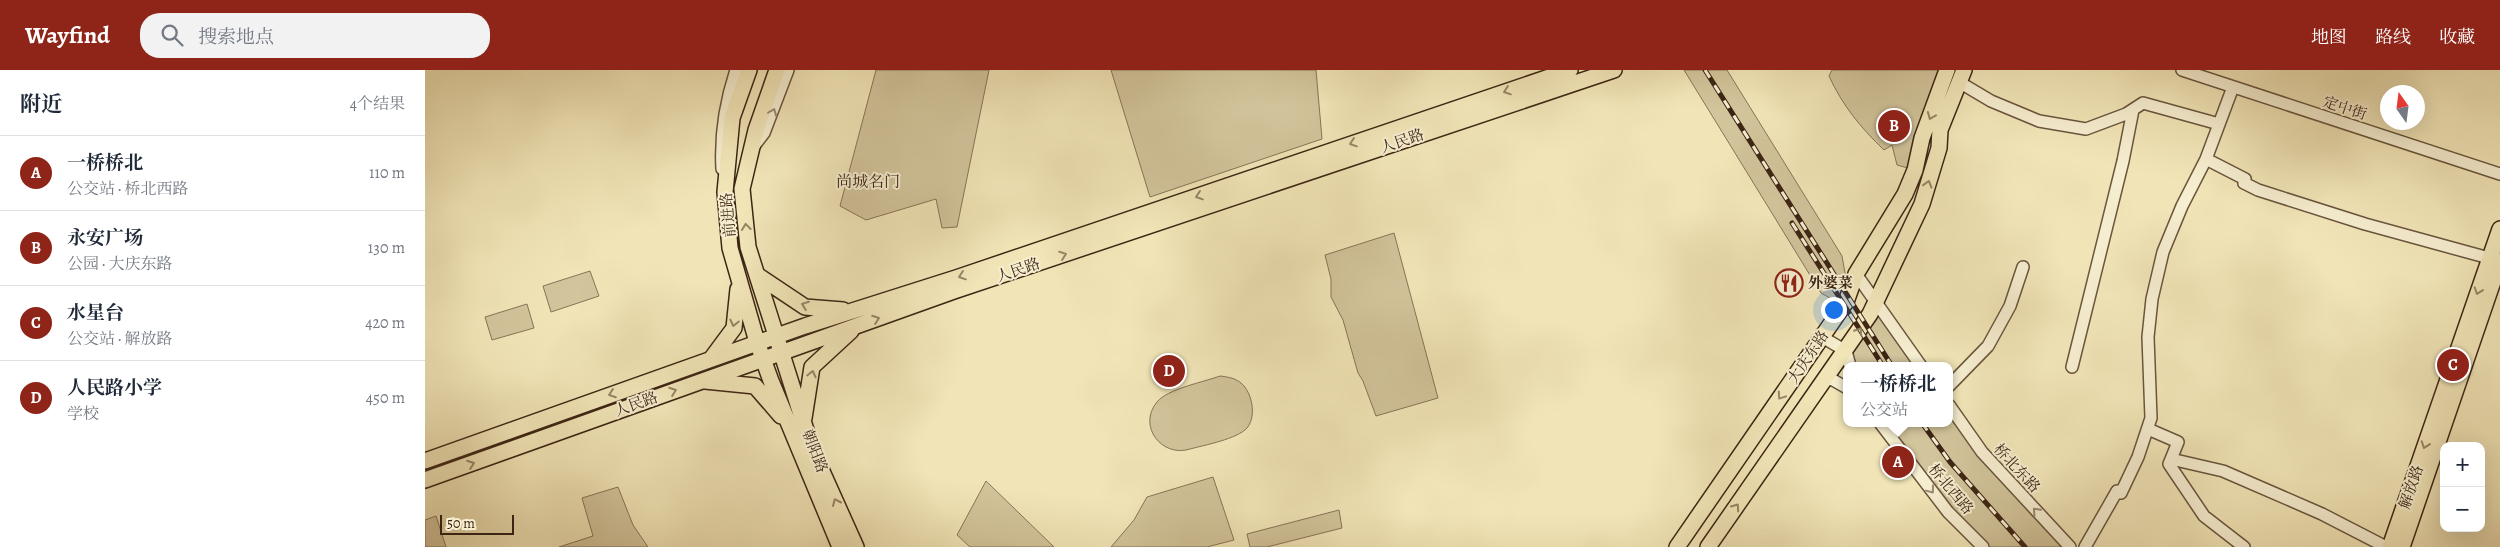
<!DOCTYPE html>
<html lang="zh">
<head>
<meta charset="utf-8">
<style>
  :root { --surface:#fff; --page:#f2f2f3; --text:#1f2937; --muted:#747a83; --line:#e0e1e3; --accent:#8f2418 }
  body { margin:0; font-family:Alegreya,"Noto Serif SC",serif; background:var(--page); color:var(--text) }
  .controls { position:absolute; right:15px; bottom:15px; display:grid; overflow:hidden; border-radius:10px; box-shadow:0 5px 20px #0002 }
  .controls button { width:45px; height:45px; display:grid; place-items:center; padding:0; border:0; border-bottom:1px solid var(--line); background:var(--surface); color:var(--text); font:25px sans-serif }
  .compass { position:absolute; left:1955px; top:15px; width:45px; height:45px; border-radius:50%; background:var(--surface); box-shadow:0 5px 20px #0002; rotate:346deg }
  .scale { position:absolute; left:15px; bottom:12px; width:74px; box-sizing:border-box; padding-left:5px; border:2px solid #3d2514; border-top:0; font-size:14px; line-height:18px; white-space:nowrap; color:#3d2514; -webkit-text-stroke:4px #f6eed0; paint-order:stroke }
  .you { position:absolute; left:1408px; top:239px; width:18px; height:18px; margin:-12px; border:4px solid #fff; border-radius:50%; background:#1a73e8; box-shadow:0 0 0 8px #1a73e833 }
  .badge { display:grid; place-items:center; width:32px; height:32px; border-radius:50%; background:var(--accent); color:#fff; font-size:16px; font-weight:700 }
  .pin { position:absolute; translate:-50% -50%; border:2px solid #fff; box-shadow:0 1px 5px #0006 }
  .popup { position:absolute; left:1418px; top:292px; width:110px; height:65px; box-sizing:border-box; display:grid; place-content:center; border-radius:10px; background:var(--surface); filter:drop-shadow(0 1px 4px #0005); font-size:16px; white-space:nowrap; color:var(--muted) }
  .popup b { font-size:19px; color:var(--text) }
  .popup::after { content:''; position:absolute; left:50%; top:100%; margin-left:-10px; border:10px solid transparent; border-top-color:var(--surface) }
  .list { margin:0; padding:0; list-style:none }
  h2 { display:flex; justify-content:space-between; align-items:center; height:65px; margin:0; padding:0 20px; font-size:21px }
  h2 small { font-size:16px; font-weight:400; color:var(--muted) }
  .list li { display:grid; grid-template-columns:32px 1fr auto; gap:15px; align-items:center; box-sizing:border-box; height:75px; padding:0 20px; border-top:1px solid var(--line) }
  .list b { display:block; font-size:19px; white-space:nowrap }
  .list p { margin:0; font-size:16px; white-space:nowrap; color:var(--muted) }
  .list em { font-size:16px; font-style:normal; color:var(--muted) }
  .icon { flex:none; width:28px; height:28px; fill:none; stroke:currentColor; stroke-width:2; stroke-linecap:round; stroke-linejoin:round }
  .map { position:relative; flex:none; width:2075px; height:477px; overflow:hidden }
  header { display:flex; align-items:center; gap:30px; box-sizing:border-box; height:70px; padding:0 25px; background:var(--accent); color:#fff }
  header strong { font-size:24px }
  nav { display:flex; gap:28px; margin-inline-start:auto; font-size:18px }
  .search { width:350px; height:45px; background:var(--page); display:flex; align-items:center; gap:12px; box-sizing:border-box; padding:0 18px; border-radius:20px; color:var(--muted); font-size:19px }
  main { display:flex }
  aside { flex:1; background:var(--surface) }
  .map>svg:first-child { display:block }
  .green { fill:#d2c49b; stroke:#887458 }
  .lines { fill:none; stroke-linecap:round; stroke-linejoin:round }
  .minor-casing { stroke:#6a553d; stroke-width:14 }
  .major-casing { stroke:#3d2514; stroke-width:18 }
  .minor { stroke:#f6eed0; stroke-width:11 }
  .major { stroke:#f1e5b7; stroke-width:15 }
  .rail-casing { stroke:#3d2514; stroke-width:5 }
  .rail { stroke:#f6eed0; stroke-width:3; stroke-dasharray:9; stroke-linecap:butt }
  .oneway { stroke:#978566 }
  .oneway2 { stroke:#9a8a72 }
  .labels { text-anchor:middle; stroke-width:4; stroke-linejoin:round; paint-order:stroke }
  .street-label { font-size:15px; fill:#3d2514; stroke:#f6eed0 }
  .poi-label { font-size:15px; font-weight:bold; fill:#3d2514; stroke:#f6eed0; text-anchor:start }
  .neighbourhood-label { font-size:16px; fill:#3d2514; stroke:#f6eed0 }
</style>
</head>
<body>
<header>
<strong>Wayfind</strong>
<div class="search"><svg class="icon" aria-label="search" viewBox="0 0 24 24"><circle cx="10" cy="10" r="6"/><path d="M15 15l6 6"/></svg>搜索地点</div>
<nav><a>地图</a><a>路线</a><a>收藏</a></nav>
</header>
<main>
<aside>
<h2>附近<small>4个结果</small></h2>
<ul class="list">
<li><span class="badge">A</span><div><b>一桥桥北</b><p>公交站 · 桥北西路</p></div><em>110 m</em></li>
<li><span class="badge">B</span><div><b>永安广场</b><p>公园 · 大庆东路</p></div><em>130 m</em></li>
<li><span class="badge">C</span><div><b>水星台</b><p>公交站 · 解放路</p></div><em>420 m</em></li>
<li><span class="badge">D</span><div><b>人民路小学</b><p>学校</p></div><em>450 m</em></li>
</ul>
</aside>
<div class="map">
<svg width="2075" height="477" viewBox="0 0 2075 477">
  <rect width="100%" height="100%" fill="#f1e5b7"/>
  <filter id="stains"><feTurbulence type="fractalNoise" baseFrequency=".004" numOctaves="4"/><feColorMatrix values="0 0 0 0 .2 0 0 0 0 .09 0 0 0 0 .02 0 0 0 .5 -.17"/></filter>
  <radialGradient id="worn" r=".72"><stop offset=".6" stop-color="#630" stop-opacity="0"/><stop offset="1" stop-color="#630" stop-opacity=".3"/></radialGradient>
  <path class="green" d="M451 0H564L532 157 517 158 511 129 441 150 415 136Z
    M686 0H891L897 69 725 127Z
    M1259 0H1302L1417 186 1422 214 1410 231 1396 223Z
    M1407 0H1522L1490 100 1472 95 1467 75 1459 80C1436 58 1417 35 1404 6Z
    M969 163 1013 328 951 346 938 311 933 303 918 250 906 227V209L900 185Z
    M165 201 174 226 126 242 118 216Z
    M1450 231 1496 296H1425L1421 281Z
    M102 234 109 258 67 270 60 247Z
    M795 306C803 307 810 308 816 313 827 322 832 346 822 358 812 369 780 375 765 379 737 388 712 356 732 332 742 319 779 312 795 306Z
    M1524 335 1645 477H1558L1455 353H1524Z
    M788 407 809 470 782 477H686L709 450 722 427Z
    M561 411 629 477H545L532 465Z
    M193 417 208 455 223 477H134L168 466 157 428Z
    M914 440 917 458 842 477H825L822 464Z
    M11 446 21 477H0V450Z"/>
  <g class="lines">
    <g class="minor-casing">
      <path id="minor" d="M1757 0 2075 104
        M1534 12 1566 31 1614 51 1661 59 1701 44 1718 33 1794 54
        M329 76 339 63 363 0
        M1781 89 1820 109 1819 113 1833 120 1940 154 2064 188
        M297 99C295 64 300 33 311 0
        M1431 204 1496 296
        M1397 267 1421 281 1425 296
        M1647 297 1698 91 1708 40
        M1400 309 1408 310 1422 318
        M1524 316 1563 276 1585 236 1598 197
        M1524 335 1557 382 1645 477
        M1455 353 1523 442 1558 477
        M1723 359 1753 372 1744 394 1779 446 1819 477
        M1746 389 1798 401 1897 444 1961 477
        M1660 477 1692 421 1696 423 1713 387 1726 348 1723 267 1727 229 1738 182 1757 136 1781 89 1808 17"/>
    </g>
    <g class="major-casing">
      <path id="major" d="M324 0 307 48 300 122 305 178 332 272 346 311 415 477
        M352 0 331 60 317 119 323 177 387 379 431 477
        M332 205 380 237 418 240
        M286 289 309 258 313 219
        M280 311 330 316 356 346
        M379 348 387 297 426 261
        M0 391 380 256 531 208 1145 0
        M0 410 529 221 1189 0
        M1252 477 1421 232 1431 204 1480 124 1490 100 1497 68 1522 0
        M1283 477 1445 244 1497 134 1514 78 1515 60 1539 0
        M1965 477 2075 159
        M1977 477 2075 191"/>
    </g>
    <use href="#minor" class="minor"/>
    <use href="#major" class="major"/>
    <g class="rail-casing">
      <path id="rail" d="M1280 0 1467 296
        M1367 153 1458 296
        M1497 353 1525 392 1600 477"/>
    </g>
    <use href="#rail" class="rail"/>
  </g>
  <defs><path id="oneway-chevron" d="M-2-3.5L2.5 0L-2 3.5" fill="none" stroke-width="1.6" stroke-linecap="round" stroke-linejoin="round" transform="scale(1.25)"/></defs>
  <g class="oneway">
    <use href="#oneway-chevron" transform="translate(1082 21) rotate(161)"/>
    <use href="#oneway-chevron" transform="translate(1506 46) rotate(112)"/>
    <use href="#oneway-chevron" transform="translate(928 73) rotate(161)"/>
    <use href="#oneway-chevron" transform="translate(1503 114) rotate(-73)"/>
    <use href="#oneway-chevron" transform="translate(774 126) rotate(161)"/>
    <use href="#oneway-chevron" transform="translate(321 157) rotate(-96)"/>
    <use href="#oneway-chevron" transform="translate(638 185) rotate(-19)"/>
    <use href="#oneway-chevron" transform="translate(537 206) rotate(161)"/>
    <use href="#oneway-chevron" transform="translate(2053 221) rotate(109)"/>
    <use href="#oneway-chevron" transform="translate(380 235) rotate(-159)"/>
    <use href="#oneway-chevron" transform="translate(451 249) rotate(-20)"/>
    <use href="#oneway-chevron" transform="translate(309 253) rotate(103)"/>
    <use href="#oneway-chevron" transform="translate(1434 261) rotate(-57)"/>
    <use href="#oneway-chevron" transform="translate(387 304) rotate(-77)"/>
    <use href="#oneway-chevron" transform="translate(248 321) rotate(-20)"/>
    <use href="#oneway-chevron" transform="translate(187 324) rotate(160)"/>
    <use href="#oneway-chevron" transform="translate(1356 326) rotate(124)"/>
    <use href="#oneway-chevron" transform="translate(2000 375) rotate(109)"/>
    <use href="#oneway-chevron" transform="translate(46 394) rotate(-20)"/>
    <use href="#oneway-chevron" transform="translate(411 432) rotate(-114)"/>
    <use href="#oneway-chevron" transform="translate(1311 437) rotate(-55)"/>
  </g>
  <g class="oneway2">
    <use href="#oneway-chevron" transform="translate(348 42) rotate(-69)"/>
    <use href="#oneway-chevron" transform="translate(1506 420) rotate(53)"/>
    <use href="#oneway-chevron" transform="translate(1611 441) rotate(-133)"/>
  </g>
  <defs>
    <g id="restaurant-ring" transform="scale(1.4375)"><circle r="9.5" fill="#f6eed0" stroke="#8f2418" stroke-width="1.5"/><path d="M-5-6h1v4h1v-4h1v4h1v-4h1v5L-1.5 .5V6h-2V.5L-5-1ZM5-6V6H3V1.5H1.5Q1.5-4 5-6Z" fill="#8f2418"/></g>
  </defs>
  <g fill-rule="evenodd">
    <use href="#restaurant-ring" x="1364" y="213"/>
  </g>
  <g class="labels">
    <g class="street-label">
      <text transform="translate(1920 38) rotate(18)" y="5">定中街</text>
      <text transform="translate(977 71) rotate(-19)" y="5">人民路</text>
      <text transform="translate(303 145) rotate(-95)" y="5">前进路</text>
      <text transform="translate(593 200) rotate(-19)" y="5">人民路</text>
      <text transform="translate(1383 287) rotate(-56)" y="5">大庆东路</text>
      <text transform="translate(211 334) rotate(-20)" y="5">人民路</text>
      <text transform="translate(390 381) rotate(69)" y="5">朝阳路</text>
      <text transform="translate(1592 398) rotate(47)" y="5">桥北东路</text>
      <text transform="translate(1986 417) rotate(-71)" y="5">解放路</text>
      <text transform="translate(1526 419) rotate(50)" y="5">桥北西路</text>
    </g>
    <g class="poi-label">
      <text x="1383" y="218">外婆菜</text>
    </g>
    <g class="neighbourhood-label">
      <text x="443" y="117">尚城名门</text>
    </g>
  </g>
  <rect width="100%" height="100%" filter="url(#stains)"/>
  <rect width="100%" height="100%" fill="url(#worn)"/>
</svg>
<div class="controls">
<button>+</button>
<button>−</button>
</div>
<svg class="compass" viewBox="-18 -18 36 36"><path d="M0-13l5 13h-10z" fill="#e53935"/><path d="M0 13l5-13h-10z" fill="#747a83"/></svg>
<div class="scale">50 m</div>
<div class="you"></div>
<div class="pin badge" style="left:1473px;top:392px">A</div>
<div class="popup"><b>一桥桥北</b>公交站</div>
<div class="pin badge" style="left:1469px;top:56px">B</div>
<div class="pin badge" style="left:2028px;top:295px">C</div>
<div class="pin badge" style="left:744px;top:301px">D</div>
</div>
</main>
</body>
</html>
